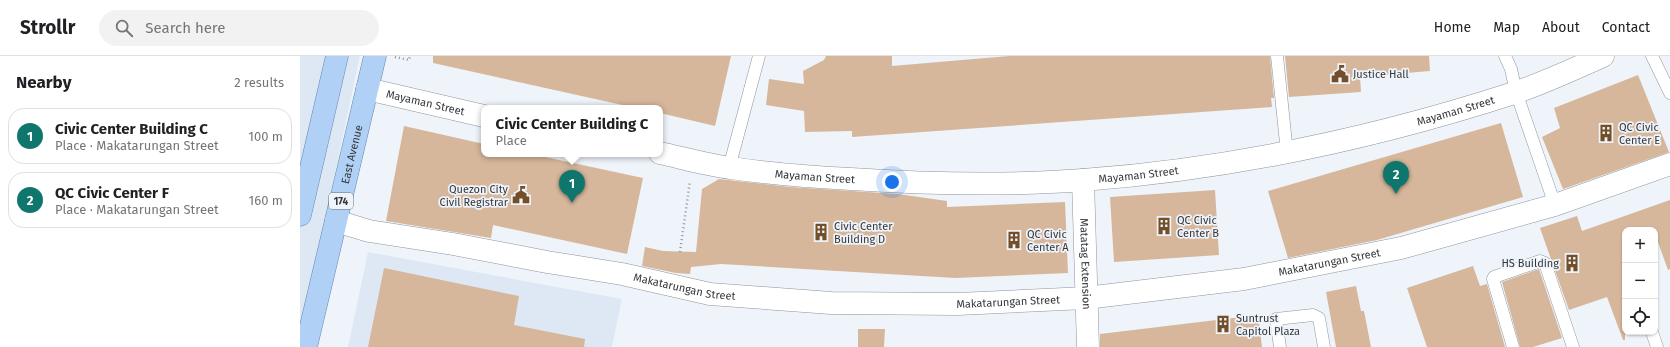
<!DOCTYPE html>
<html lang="en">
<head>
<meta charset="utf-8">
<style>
  :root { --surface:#fff; --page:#f2f2f2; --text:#202124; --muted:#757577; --line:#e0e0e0; --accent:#0f766e }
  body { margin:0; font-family:"Fira Sans",sans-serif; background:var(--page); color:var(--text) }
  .controls { position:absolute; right:12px; bottom:12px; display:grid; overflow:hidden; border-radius:8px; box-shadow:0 1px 3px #0004 }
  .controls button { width:36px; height:36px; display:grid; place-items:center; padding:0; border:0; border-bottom:1px solid var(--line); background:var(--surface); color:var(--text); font:20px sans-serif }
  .you { position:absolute; left:592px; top:126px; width:14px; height:14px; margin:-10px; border:3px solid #fff; border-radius:50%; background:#1a73e8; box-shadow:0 0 0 6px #1a73e833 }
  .badge { display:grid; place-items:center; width:26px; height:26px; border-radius:50%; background:var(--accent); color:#fff; font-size:13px; font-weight:700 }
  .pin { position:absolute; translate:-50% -33px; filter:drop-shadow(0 1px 2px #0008) }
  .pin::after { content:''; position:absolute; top:21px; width:14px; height:12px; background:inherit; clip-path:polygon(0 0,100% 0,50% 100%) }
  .popup { position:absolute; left:181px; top:49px; width:182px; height:52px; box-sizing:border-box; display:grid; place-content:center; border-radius:8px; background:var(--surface); filter:drop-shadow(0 1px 3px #0005); font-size:13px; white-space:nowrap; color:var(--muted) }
  .popup b { font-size:15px; color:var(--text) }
  .popup::after { content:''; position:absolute; left:50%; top:100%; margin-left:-8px; border:8px solid transparent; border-top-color:var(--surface) }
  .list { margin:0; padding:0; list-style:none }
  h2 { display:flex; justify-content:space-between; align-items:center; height:52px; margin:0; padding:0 16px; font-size:17px }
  h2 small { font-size:13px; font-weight:400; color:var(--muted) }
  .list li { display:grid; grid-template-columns:26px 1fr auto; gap:12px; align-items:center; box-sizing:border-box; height:56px; margin:0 8px 8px; padding:0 8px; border:1px solid var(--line); border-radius:16px }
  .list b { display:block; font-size:15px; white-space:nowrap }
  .list p { margin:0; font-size:13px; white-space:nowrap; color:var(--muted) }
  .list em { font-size:13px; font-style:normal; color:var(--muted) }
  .icon { flex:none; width:22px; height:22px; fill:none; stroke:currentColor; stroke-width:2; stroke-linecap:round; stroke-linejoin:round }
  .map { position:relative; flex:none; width:1370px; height:291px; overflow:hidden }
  header { display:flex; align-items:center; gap:24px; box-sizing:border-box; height:56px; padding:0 20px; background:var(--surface); border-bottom:1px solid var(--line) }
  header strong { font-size:19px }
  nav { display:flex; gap:22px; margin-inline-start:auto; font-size:14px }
  .search { width:280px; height:36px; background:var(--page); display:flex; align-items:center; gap:10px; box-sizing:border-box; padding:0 14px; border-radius:22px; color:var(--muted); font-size:15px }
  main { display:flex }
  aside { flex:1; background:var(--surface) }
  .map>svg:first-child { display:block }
  .built { fill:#dee8f5 }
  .building { fill:#d6b79b }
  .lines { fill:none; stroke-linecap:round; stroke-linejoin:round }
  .lane-casing { stroke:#8f949a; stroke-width:13 }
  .street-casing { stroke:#8f949a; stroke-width:23 }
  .primary-casing { stroke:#6386b0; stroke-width:23 }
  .path { stroke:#91959a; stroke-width:2.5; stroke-dasharray:1 3; stroke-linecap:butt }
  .lane { stroke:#fff; stroke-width:12 }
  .street { stroke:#fff; stroke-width:22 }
  .primary { stroke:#b0d0f5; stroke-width:22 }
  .labels { text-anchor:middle; stroke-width:3.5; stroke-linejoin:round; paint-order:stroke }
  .shield { fill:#eff4fb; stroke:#6d7074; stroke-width:1 }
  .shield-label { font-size:10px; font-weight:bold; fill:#35373a }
  .poi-label { font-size:11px; fill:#35373a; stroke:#eff4fb; text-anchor:start }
  .street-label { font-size:11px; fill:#35373a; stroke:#eff4fb }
</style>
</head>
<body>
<header>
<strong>Strollr</strong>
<div class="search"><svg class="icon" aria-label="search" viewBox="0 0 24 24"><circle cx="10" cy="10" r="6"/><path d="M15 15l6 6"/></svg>Search here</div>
<nav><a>Home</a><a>Map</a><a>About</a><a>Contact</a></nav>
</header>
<main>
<aside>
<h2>Nearby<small>2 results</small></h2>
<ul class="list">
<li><span class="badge">1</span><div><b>Civic Center Building C</b><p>Place · Makatarungan Street</p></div><em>100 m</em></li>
<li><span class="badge">2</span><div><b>QC Civic Center F</b><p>Place · Makatarungan Street</p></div><em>160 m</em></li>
</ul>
</aside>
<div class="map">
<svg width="1370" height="291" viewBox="0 0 1370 291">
  <rect width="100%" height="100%" fill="#eff4fb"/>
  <path class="built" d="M0 0H60L0 281Z
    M68 196 322 243 312 291H48Z"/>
  <path class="building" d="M133 0H431L415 70 360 57V52H336L133 7Z
    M526 0H592V10L709 0H970L974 42H971L972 51 552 81V75L505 76 504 55 466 49 469 23 504 28 503 15 524 4Z
    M985 0H1129L1130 15 1060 21 1061 36 989 41Z
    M1338 19 1369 96 1263 133 1242 81 1260 72 1254 52Z
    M1201 67 1223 141 1077 184 988 202 968 135Z
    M104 70 184 88V98H231L343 122 327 198 193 169 191 182 86 165Z
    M419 123 490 131 598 138 647 145V151L765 146 768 217 655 222 421 208 391 211 390 218 376 217 342 210 345 191 363 195 396 196 402 133Z
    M915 134 919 199 814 206 810 141Z
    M1370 144V213L1368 214 1355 178V174H1325V284H1323L1307 241 1269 254 1240 172 1277 160 1282 175Z
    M1173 210 1180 230 1187 228 1205 291H1127L1107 232Z
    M84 212 219 240 214 269 285 283 284 291H68Z
    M1239 213 1262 282 1233 291H1220L1202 226Z
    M1056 230 1061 255H1064L1071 291H1036L1026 236Z
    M958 259 962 291H800V278Z
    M558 273H585L584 291H558Z"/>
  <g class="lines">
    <g class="lane-casing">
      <path id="lane" d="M977 0 987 97
        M1205 0 1211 13 1216 36 1255 149
        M1352 0 1370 37
        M429 112 459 0
        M1352 276 1357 291
        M980 291 976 263 1013 259 1019 262 1024 291
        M1213 291 1193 223 1194 221 1240 205 1245 207 1273 291"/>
    </g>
    <g class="street-casing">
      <g id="street">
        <path id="s1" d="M67 33 184 60"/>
        <path id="s2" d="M360 97C383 102 407 109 431 112 471 118 511 121 551 123 629 128 706 130 783 124 930 113 1075 82 1214 37 1244 27 1274 13 1303 0"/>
        <path id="s3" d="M783 124 788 291"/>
        <path id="s4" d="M36 165 69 175 153 188 247 206 322 218 410 238 531 247 658 248 786 242 944 223 1101 192 1255 149 1370 108"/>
      </g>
    </g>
    <g class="primary-casing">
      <g id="primary">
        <path d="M0 159 37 0"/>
        <path id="s5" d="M6 291 75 0"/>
      </g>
    </g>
    <path class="path" d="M95 1 109 4 110 0
      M380 196 390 125"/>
    <use href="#lane" class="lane"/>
    <use href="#street" class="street"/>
    <use href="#primary" class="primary"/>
  </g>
  <defs>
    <g id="civic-bare" transform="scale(1.38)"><path d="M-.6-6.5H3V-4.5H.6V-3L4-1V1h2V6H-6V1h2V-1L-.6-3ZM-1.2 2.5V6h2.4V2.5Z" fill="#734e29" stroke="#eff4fb" stroke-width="2.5" paint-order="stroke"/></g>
    <g id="building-bare" transform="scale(1.38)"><path d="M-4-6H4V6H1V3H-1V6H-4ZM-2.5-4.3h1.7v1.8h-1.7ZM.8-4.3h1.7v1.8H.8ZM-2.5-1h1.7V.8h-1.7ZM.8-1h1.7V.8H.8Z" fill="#734e29" stroke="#eff4fb" stroke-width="2.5" paint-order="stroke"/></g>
  </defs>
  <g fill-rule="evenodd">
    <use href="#civic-bare" x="1040" y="18"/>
    <use href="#building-bare" x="1306" y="77"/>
    <use href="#civic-bare" x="221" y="139"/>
    <use href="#building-bare" x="864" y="170"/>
    <use href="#building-bare" x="521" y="176"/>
    <use href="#building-bare" x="714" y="184"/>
    <use href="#building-bare" x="1272" y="207"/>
    <use href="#building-bare" x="923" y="268"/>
  </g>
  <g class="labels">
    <rect class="shield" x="29" y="137" width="24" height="16" rx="3"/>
    <g class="shield-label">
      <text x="41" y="149">174</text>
    </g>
    <g class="poi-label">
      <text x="1053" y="22">Justice Hall</text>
      <text x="1319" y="75">QC Civic<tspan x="1319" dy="13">Center E</tspan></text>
      <text x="208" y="137" text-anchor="end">Quezon City<tspan x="208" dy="13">Civil Registrar</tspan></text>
      <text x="877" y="168">QC Civic<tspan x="877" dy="13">Center B</tspan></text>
      <text x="534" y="174">Civic Center<tspan x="534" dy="13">Building D</tspan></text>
      <text x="727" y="182">QC Civic<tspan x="727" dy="13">Center A</tspan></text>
      <text x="1259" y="211" text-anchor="end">HS Building</text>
      <text x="936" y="266">Suntrust<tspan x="936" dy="13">Capitol Plaza</tspan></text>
    </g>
    <g class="street-label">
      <text dy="4" stroke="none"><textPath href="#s1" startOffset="60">Mayaman Street</textPath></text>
      <text dy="4" stroke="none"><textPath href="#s2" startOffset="805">Mayaman Street</textPath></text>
      <text dy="4" stroke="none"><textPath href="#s5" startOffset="198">East Avenue</textPath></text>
      <text dy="4" stroke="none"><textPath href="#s2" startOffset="481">Mayaman Street</textPath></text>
      <text dy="4" stroke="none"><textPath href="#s2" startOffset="157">Mayaman Street</textPath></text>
      <text dy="4" stroke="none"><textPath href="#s4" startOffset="1004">Makatarungan Street</textPath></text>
      <text dy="4" stroke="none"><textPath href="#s3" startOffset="84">Matatag Extension</textPath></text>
      <text dy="4" stroke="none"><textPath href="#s4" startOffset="355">Makatarungan Street</textPath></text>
      <text dy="4" stroke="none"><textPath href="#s4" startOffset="680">Makatarungan Street</textPath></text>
    </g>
  </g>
</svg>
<div class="controls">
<button>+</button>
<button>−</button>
<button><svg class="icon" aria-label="locate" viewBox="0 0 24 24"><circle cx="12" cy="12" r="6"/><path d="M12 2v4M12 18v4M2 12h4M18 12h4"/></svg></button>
</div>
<div class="you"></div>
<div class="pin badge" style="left:272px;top:147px">1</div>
<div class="popup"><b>Civic Center Building C</b>Place</div>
<div class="pin badge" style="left:1096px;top:138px">2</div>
</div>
</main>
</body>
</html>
